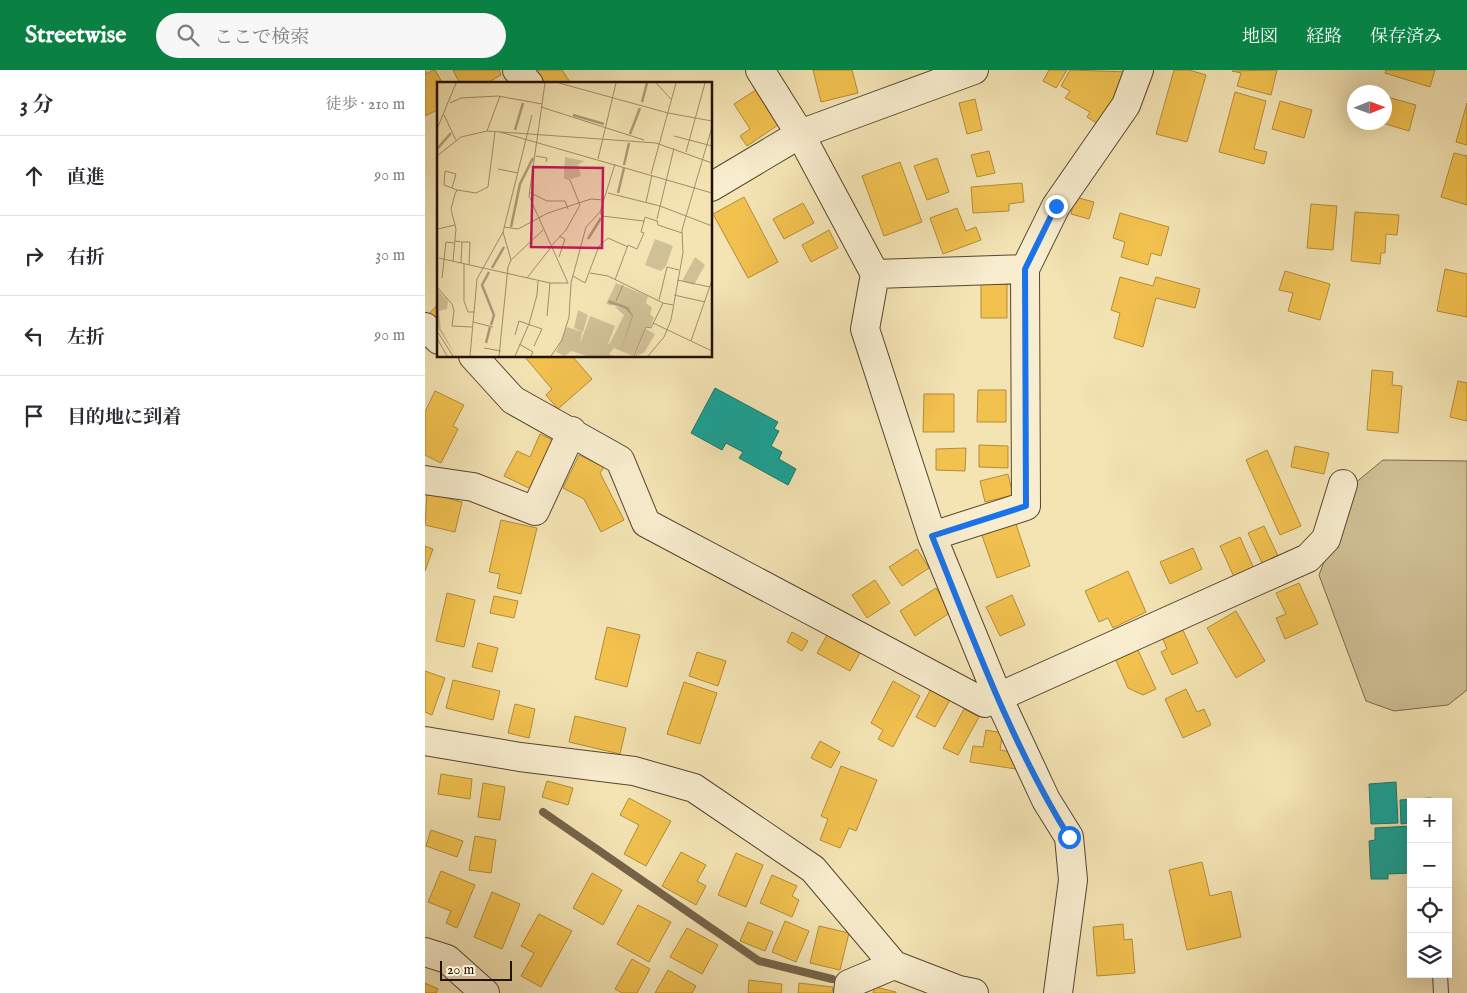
<!DOCTYPE html>
<html lang="ja">
<head>
<meta charset="utf-8">
<style>
  :root { --surface:#fff; --page:#f7f7f7; --text:#2b2b33; --muted:#7c7c81; --line:#e1e1e2; --accent:#0b8043 }
  body { margin:0; font-family:"IM FELL English","Noto Serif JP",serif; background:var(--page); color:var(--text) }
  .controls { position:absolute; right:15px; bottom:15px; display:grid; overflow:hidden; border-radius:0px; box-shadow:0 5px 20px #0002 }
  .controls button { width:45px; height:45px; display:grid; place-items:center; padding:0; border:0; border-bottom:1px solid var(--line); background:var(--surface); color:var(--text); font:25px sans-serif }
  .compass { position:absolute; left:922px; top:15px; width:45px; height:45px; border-radius:50%; background:var(--surface); box-shadow:0 5px 20px #0002; rotate:89deg }
  .scale { position:absolute; left:15px; bottom:12px; width:72px; box-sizing:border-box; padding-left:5px; border:2px solid #231103; border-top:0; font-size:14px; line-height:18px; white-space:nowrap; color:#231103; -webkit-text-stroke:4px #f8edce; paint-order:stroke }
  .stop { position:absolute; width:15px; height:15px; margin:-11px; border:4px solid #1a73e8; border-radius:50%; background:#fff }
  .stop.end { background:#1a73e8; border-color:#fff; box-shadow:0 1px 5px #0008 }
  .list { margin:0; padding:0; list-style:none }
  h2 { display:flex; justify-content:space-between; align-items:center; height:65px; margin:0; padding:0 20px; font-size:21px }
  h2 small { font-size:16px; font-weight:400; color:var(--muted) }
  .list li { display:grid; grid-template-columns:32px 1fr auto; gap:15px; align-items:center; box-sizing:border-box; height:80px; padding:0 20px; border-top:1px solid var(--line) }
  .list b { display:block; font-size:19px; white-space:nowrap }
  .list em { font-size:16px; font-style:normal; color:var(--muted) }
  .icon { flex:none; width:28px; height:28px; fill:none; stroke:currentColor; stroke-width:2; stroke-linecap:round; stroke-linejoin:round }
  .map { position:relative; flex:none; width:1042px; height:923px; overflow:hidden }
  header { display:flex; align-items:center; gap:30px; box-sizing:border-box; height:70px; padding:0 25px; background:var(--accent); color:#fff }
  header strong { font-size:24px }
  nav { display:flex; gap:28px; margin-inline-start:auto; font-size:18px }
  .search { width:350px; height:45px; background:var(--page); display:flex; align-items:center; gap:12px; box-sizing:border-box; padding:0 18px; border-radius:28px; color:var(--muted); font-size:19px }
  main { display:flex }
  aside { flex:1; background:var(--surface) }
  .map>svg:first-child { display:block }
  .green { fill:#d0c096; stroke:#7a684c }
  .homes { fill:#f2c14e; stroke:#b48c38 }
  .public { fill:#17a398; stroke:#1b776b }
  .lines { fill:none; stroke-linecap:round; stroke-linejoin:round }
  .stream { stroke:#766449; stroke-width:8 }
  .service-casing { stroke:#57462f; stroke-width:16 }
  .minor-casing { stroke:#57462f; stroke-width:30 }
  .service { stroke:#f8edce; stroke-width:14 }
  .minor { stroke:#f8edce; stroke-width:28 }
  .route { stroke:#1a73e8; stroke-width:6 }
  .inset-river { fill:none; stroke:#ad9c78; stroke-width:2.5 }
  .inset-road { fill:none; stroke:#a0906d; stroke-width:1 }
  .view { fill:#c2185b; fill-opacity:0.15; stroke:#c2185b; stroke-width:2.5 }
  .inset-edge { fill:none; stroke:#231103; stroke-width:2.5 }
</style>
</head>
<body>
<header>
<strong>Streetwise</strong>
<div class="search"><svg class="icon" aria-label="search" viewBox="0 0 24 24"><circle cx="10" cy="10" r="6"/><path d="M15 15l6 6"/></svg>ここで検索</div>
<nav><a>地図</a><a>経路</a><a>保存済み</a></nav>
</header>
<main>
<aside>
<h2>3 分<small>徒歩 · 210 m</small></h2>
<ul class="list">
<li><svg class="icon" aria-label="ahead" viewBox="0 0 24 24"><path d="M12 20V5M6 11l6-6 6 6"/></svg><div><b>直進</b></div><em>90 m</em></li>
<li><svg class="icon" aria-label="right" viewBox="0 0 24 24"><path d="M7 20v-9h11M14 6l5 5-5 5"/></svg><div><b>右折</b></div><em>30 m</em></li>
<li><svg class="icon" aria-label="left" viewBox="0 0 24 24"><path d="M17 20v-9H6M10 6l-5 5 5 5"/></svg><div><b>左折</b></div><em>90 m</em></li>
<li><svg class="icon" aria-label="arrive" viewBox="0 0 24 24"><path d="M6 21V4h12l-3 4 3 4H6"/></svg><div><b>目的地に到着</b></div></li>
</ul>
</aside>
<div class="map">
<svg width="1042" height="923" viewBox="0 0 1042 923">
  <rect width="100%" height="100%" fill="#f4e4b4"/>
  <filter id="stains"><feTurbulence type="fractalNoise" baseFrequency=".004" numOctaves="4"/><feColorMatrix values="0 0 0 0 .2 0 0 0 0 .09 0 0 0 0 .02 0 0 0 .5 -.17"/></filter>
  <radialGradient id="worn" r=".72"><stop offset=".6" stop-color="#630" stop-opacity="0"/><stop offset="1" stop-color="#630" stop-opacity=".3"/></radialGradient>
  <path class="green" d="M958 390 1042 391V620L1023 635 969 641 941 631 894 505 929 414Z"/>
  <path class="homes" d="M8 0H10L18 14H14V39L0 46V1L2 4Z
    M28 0H74L76 5 60 14H35Z
    M106 0H137L145 12 142 14H116Z
    M388 0H427L433 23 396 32Z
    M624 0H642L631 18 618 11Z
    M645 0 704 2 673 54 662 47 665 42 640 28 645 21 636 16Z
    M749 0H764L781 5 762 72 731 64Z
    M852 0 846 25 812 16 816 3 807 1Z
    M961 0H1010L1005 17 960 3Z
    M334 18 356 53 322 76 315 66 325 59 309 34Z
    M810 22 841 31 829 79 842 82 839 94 794 82Z
    M959 26 991 35 984 61 954 52H959Z
    M550 29 557 60 542 64 534 33Z
    M855 31 887 40 879 68 847 59Z
    M1042 33V75L1031 72Z
    M564 81 570 103 552 107 546 85Z
    M1029 83 1042 86V135L1016 127Z
    M512 88 524 122 502 130 489 96Z
    M475 92 497 152 459 166 437 106Z
    M597 113 599 132 584 134V141L548 143 546 117Z
    M319 127 353 192 323 208 288 144Z
    M650 127 669 132 664 149 646 144Z
    M378 133 389 153 359 169 348 149Z
    M886 134 912 136 908 180 882 178Z
    M532 138 541 161 551 157 556 170 518 184 505 148Z
    M930 142 974 145 972 165 961 164 960 183H956L955 194 926 191Z
    M695 143 744 157 736 186 726 183 723 195 696 187 700 172 688 168Z
    M404 160 413 178 386 192 377 175Z
    M1020 199 1042 204V247L1012 241Z
    M860 201 905 214 895 250 863 241 868 223 854 220Z
    M695 207 728 216 731 207 775 219 770 238 731 228 718 277 689 268 695 243 686 240Z
    M556 213 582 214V248H556Z
    M14 233V257L2 246Z
    M99 286H147L167 309 133 339 121 325 127 319Z
    M947 300 968 302 967 315 977 316 973 363 942 360Z
    M1033 311 1042 313V351L1025 347Z
    M553 320H581V352H552Z
    M10 321 39 335 28 356 33 359 16 393 0 385V342Z
    M499 324H529V362H498Z
    M115 364 134 373 110 421 79 406 92 381 105 387Z
    M554 375 583 376V398L554 397Z
    M870 376 904 383 899 404 866 397Z
    M541 378 540 401 511 400V379Z
    M842 380 876 456 855 465 821 390Z
    M154 385 179 397 175 403 199 450 176 462 159 429 138 418Z
    M583 404 588 425 560 432 555 411Z
    M2 423 37 432 30 462 0 455Z
    M589 448 605 496 572 508 555 460Z
    M76 450 112 458 96 524 72 518 75 504 64 502Z
    M839 456 855 490 839 497 823 463Z
    M815 467 830 501 810 509 795 476Z
    M0 476 8 479 0 501Z
    M768 478 777 499 745 514 735 492Z
    M492 479 504 498 477 516 464 497Z
    M703 501 721 542 688 558 683 548 674 552 660 521Z
    M450 510 465 533 442 548 427 525Z
    M874 513 893 554 860 569 851 548 861 544 851 523Z
    M511 518 526 542 490 566 475 541Z
    M22 523 50 530 39 577 11 571Z
    M587 525 600 555 575 566 561 537Z
    M69 526 93 531 89 548 65 543Z
    M811 541 840 591 811 608 782 558Z
    M182 557 215 565 202 617 170 609Z
    M757 558 773 593 747 605 736 582 742 579 737 567Z
    M367 562 383 571 377 581 362 572Z
    M402 565 435 583 425 601 392 583Z
    M53 573 73 578 67 602 47 597Z
    M712 578 731 619 718 625 703 618 690 588Z
    M272 582 301 591 293 616 264 606Z
    M0 601 20 608 7 645 0 642Z
    M28 610 75 621 68 650 21 638Z
    M468 611 495 626 468 677 453 669 458 660 446 653Z
    M259 612 292 623 275 674 242 664Z
    M507 617 526 628 510 657 491 647Z
    M761 619 772 642 779 639 786 655 758 668 740 629Z
    M90 634 110 639 104 668 83 663Z
    M539 639 554 647 533 685 518 678Z
    M150 646 201 658 195 684 144 672Z
    M561 660 578 663 575 680 593 683 591 699 545 692 548 676 558 677Z
    M395 671 415 682 406 698 386 688Z
    M416 696 452 710 431 761 424 758 415 778 395 770 403 749 396 746Z
    M16 704 47 709 45 729 13 724Z
    M122 711 148 718 143 735 117 727Z
    M58 713 80 717 75 750 53 747Z
    M204 728 246 751 221 796 199 784 214 755 195 745Z
    M6 760 38 771 32 787 1 776Z
    M50 766 71 770 66 803 44 800Z
    M256 782 281 795 272 811 281 816 271 835 237 816Z
    M311 783 338 795 321 837 293 825Z
    M777 792 785 826 806 821 816 867 762 880 744 800Z
    M16 801 50 815 32 858 21 853 26 841 3 832Z
    M167 803 197 820 178 855 148 838Z
    M347 805 372 816 367 826 374 830 367 847 335 833Z
    M67 822 95 834 77 879 49 867Z
    M213 835 246 852 224 892 192 874Z
    M114 844 147 861 116 917 96 906 109 883 96 876Z
    M360 851 384 861 371 892 347 882Z
    M323 852 348 862 340 881 315 871Z
    M698 854 699 870 707 869 710 903 672 906 668 857Z
    M394 856 424 863 415 900 385 893Z
    M262 858 293 875 277 904 245 887Z
    M207 889 225 899 212 923H197L190 919Z
    M243 900 271 916 267 923H230Z
    M324 910 357 914 356 923H323Z
    M0 913 13 919 11 923H0Z
    M374 913 408 917 407 923H373Z
    M450 917 471 922V923H448Z"/>
  <path class="public" d="M290 318 353 352 349 359 354 361 346 376 357 382 354 389 371 399 363 415 314 388 318 382 301 373 297 380 266 363Z
    M971 712 973 753 946 754 944 714Z
    M1006 728 1007 732H986V753L976 754 975 730Z
    M986 756V803L963 804V809H946L944 771 950 770V758Z"/>
  <g class="lines">
    <path class="stream" d="M118 742 334 891 407 909"/>
    <g class="service-casing">
      <path id="service" d="M1015 904 1016 923"/>
    </g>
    <g class="minor-casing">
      <path id="minor" d="M92 0 104 14
        M335 0 375 64 450 204 440 259 507 466 573 627 621 730 644 767 648 810 633 923
        M286 117 375 64 549 0
        M450 204 600 199
        M0 257 14 270
        M48 286 88 330 195 390 221 453 560 633 883 488 901 469 918 414
        M0 410 48 417 110 441 147 361
        M507 466 601 436 600 199 631 136 701 35 714 0
        M0 671 95 687 209 701 269 718 388 799 469 895 534 920 549 923
        M0 882 22 889 60 923
        M423 923 424 914 469 895"/>
    </g>
    <use href="#service" class="service"/>
    <use href="#minor" class="minor"/>
  </g>
  <g class="lines">
    <path class="route" d="M631 136 600 199 601 436 507 466C548 568 586 673 644 767"/>
  </g>
  <g transform="translate(12 12)">
    <rect width="275" height="275" fill="#f4e4b4"/>
    <path d="M128 75 147 79 141 83 144 94 134 97 127 94ZM218 157 236 164 229 184 224 189 208 183ZM258 175 268 183 257 203 245 199ZM179 201 211 214 209 221 215 226 213 232 217 236 213 246 210 244 196 274 177 266 172 272 176 274H150L134 269 128 274 119 270 130 245 145 250 143 262 153 234 178 244 171 262 173 261 187 233 178 225 190 226 172 220 176 224 169 222ZM0 207 11 219 10 227 2 229 4 247 19 274 0 245ZM141 228 151 233 146 250 137 246ZM209 247 218 252 207 271 198 274Z" fill="#d0c096"/>
    <path d="M172 218 191 225 196 234 182 274 195 234 189 227 171 221Z" fill="#ad9c78"/>
    <path class="inset-river" d="M205 20 210 1M136 33 167 42M78 48 86 21M193 52 203 26M0 67 14 51M187 83 192 61M181 111 187 86M74 145 83 102 96 76M151 157 164 136M55 186 67 165M52 190 45 203 57 233 54 243M49 261 53 245"/>
    <path class="inset-road" d="M108 1 92 114 131 201M122 1 231 31 275 39M219 1 234 17M13 21 24 16 61 14 105 22M104 25 207 58M7 33 19 58M0 47 19 1M50 49 63 14M63 50 275 111M237 54 275 64M249 70 268 1M0 74 24 55 50 49 219 61 275 81M99 74 110 76 109 80M161 77 179 1M61 87 81 91M214 92 239 1M15 106 19 92 8 89 7 103 20 108M92 110 110 119H128L131 127M171 111 223 124 275 144M209 120 215 93M163 130 165 134 207 139 208 135 220 139M220 137 237 66M220 138 221 143 245 151M67 145 81 147 111 131 154 117 166 118M1 147 18 143M66 150 74 178M18 159 25 160 24 181 113 201H131M25 160H33L32 183M115 163 129 148 143 123 133 98 127 95M122 175 128 157 122 154M2 176 24 181M16 179 19 147 14 127 18 112 20 108 39 111 51 105 58 50M27 182V219L31 230H37M153 191 171 194 226 221 236 223M136 194 148 201 162 164 171 156 191 165M5 196 9 160 17 161M90 196 115 164M178 198 191 163 200 167 207 151 204 150 207 139M240 198 273 205M0 205 15 222 17 229 15 244 35 245M237 213 268 220M222 218 230 185 242 188M179 219 186 203M110 234 113 201M36 240 56 245M216 241 275 269M0 249 16 274M78 253 82 239 105 247 97 264M0 256 10 274M254 259 275 198M82 262 96 270 94 274M47 266 64 269M33 274 40 197 66 150 95 33M62 274 71 185 74 178 106 148M78 274 92 242 100 213 101 199M114 274 125 258 132 235 134 201 149 145 163 130 178 82M197 274 209 245 214 246 226 221M211 274 227 255 234 238 246 171 245 148 275 45"/>
    <path class="view" d="M96 85 166 86 165 166 94 165Z"/>
    <rect width="275" height="275" class="inset-edge"/>
  </g>
  <rect width="100%" height="100%" filter="url(#stains)"/>
  <rect width="100%" height="100%" fill="url(#worn)"/>
</svg>
<div class="controls">
<button>+</button>
<button>−</button>
<button><svg class="icon" aria-label="locate" viewBox="0 0 24 24"><circle cx="12" cy="12" r="6"/><path d="M12 2v4M12 18v4M2 12h4M18 12h4"/></svg></button>
<button><svg class="icon" aria-label="layers" viewBox="0 0 24 24"><path d="M12 4l9 5-9 5-9-5zM3 14l9 5 9-5"/></svg></button>
</div>
<svg class="compass" viewBox="-18 -18 36 36"><path d="M0-13l5 13h-10z" fill="#e53935"/><path d="M0 13l5-13h-10z" fill="#7c7c81"/></svg>
<div class="scale">20 m</div>
<div class="stop" style="left:644px;top:767px"></div>
<div class="stop end" style="left:631px;top:136px"></div>
</div>
</main>
</body>
</html>
